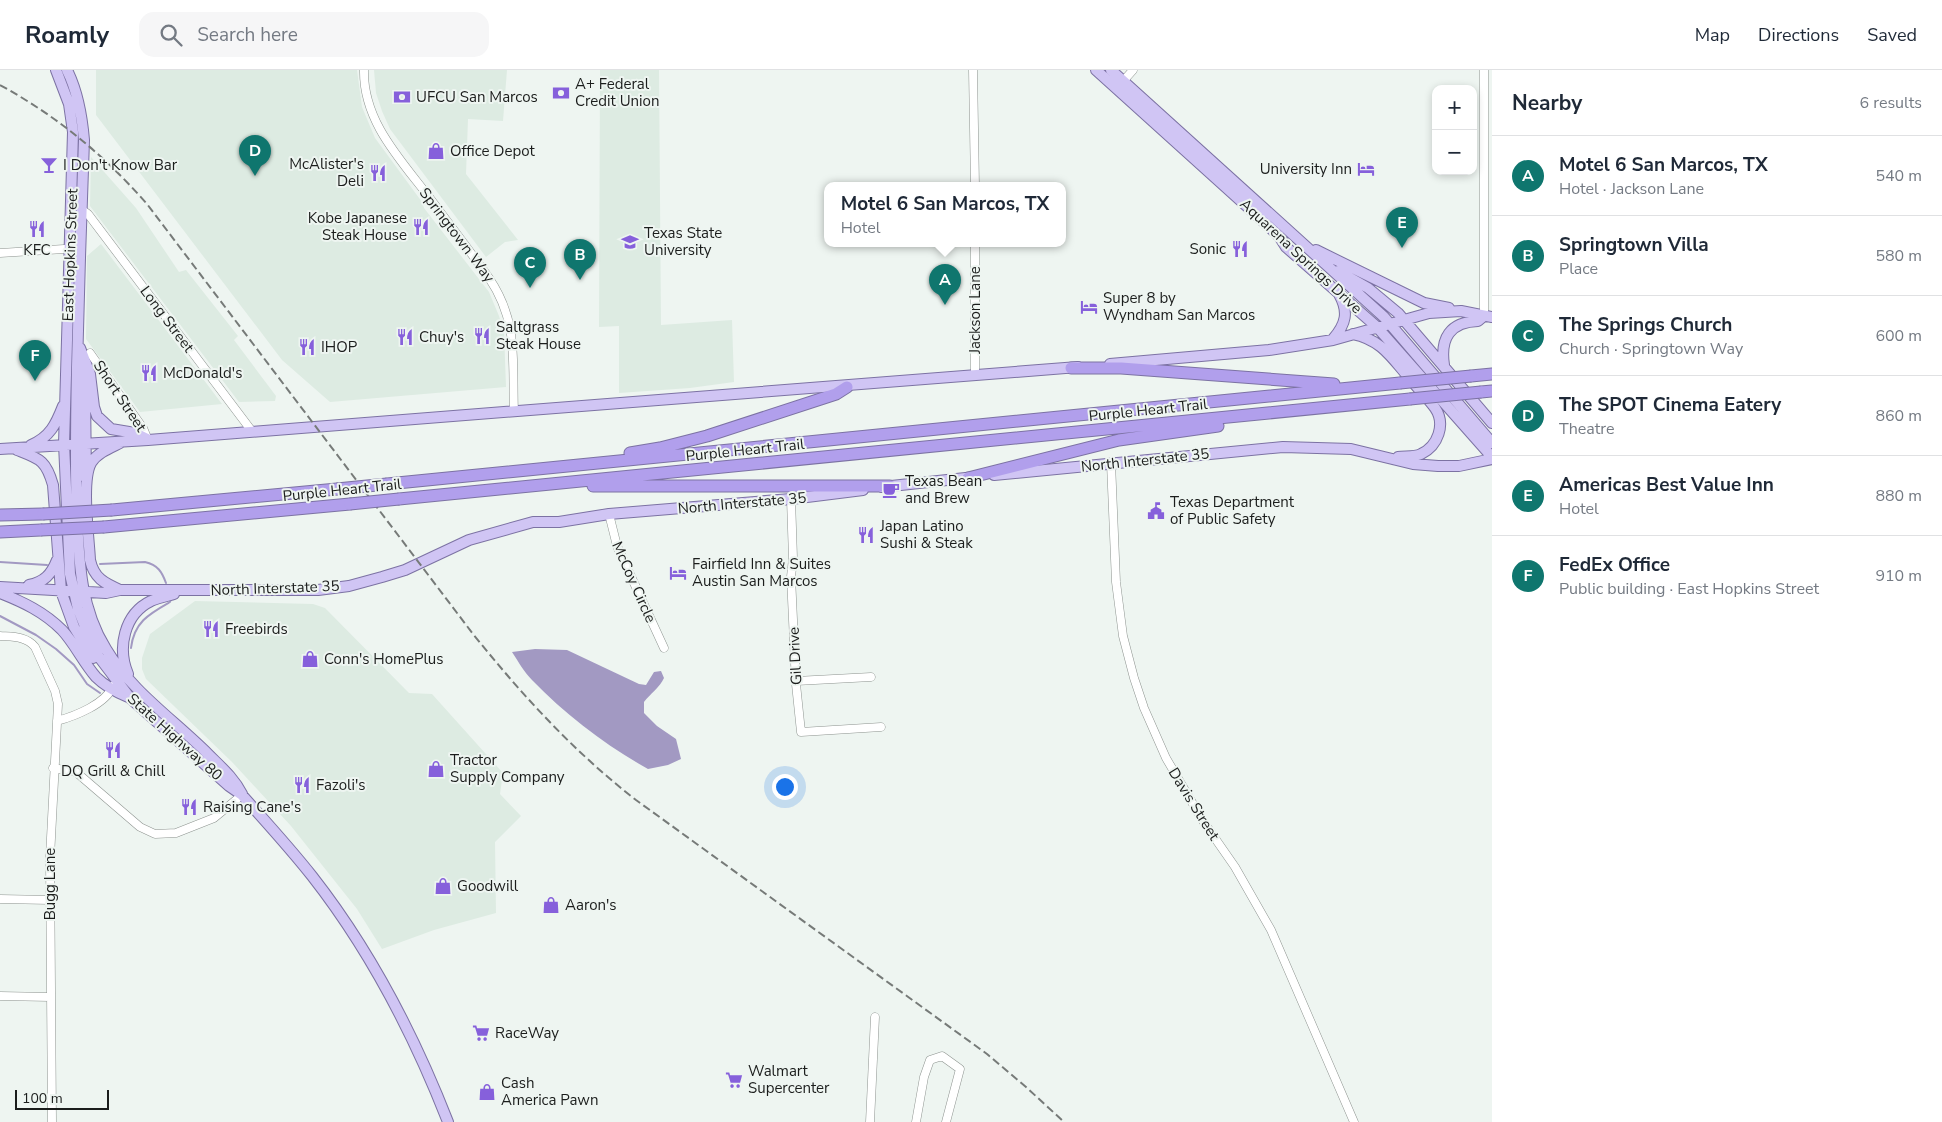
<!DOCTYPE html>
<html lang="en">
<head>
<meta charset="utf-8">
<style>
  :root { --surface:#fff; --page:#f6f6f7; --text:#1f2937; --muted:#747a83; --line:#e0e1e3; --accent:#0f766e }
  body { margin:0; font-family:"Nunito Sans",sans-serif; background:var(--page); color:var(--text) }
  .controls { position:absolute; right:15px; top:15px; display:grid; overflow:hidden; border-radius:10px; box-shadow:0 2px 8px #0003 }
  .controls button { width:45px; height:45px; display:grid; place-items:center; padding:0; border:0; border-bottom:1px solid var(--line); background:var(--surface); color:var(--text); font:25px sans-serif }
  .scale { position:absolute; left:15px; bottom:12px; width:94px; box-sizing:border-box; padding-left:5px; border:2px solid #1b1d1c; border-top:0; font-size:14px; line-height:18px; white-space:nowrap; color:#1b1d1c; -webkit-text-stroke:4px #eef5f1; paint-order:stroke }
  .you { position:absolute; left:784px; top:716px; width:18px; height:18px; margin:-12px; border:4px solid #fff; border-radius:50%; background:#1a73e8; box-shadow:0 0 0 8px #1a73e833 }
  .badge { display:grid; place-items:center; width:32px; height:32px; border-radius:50%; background:var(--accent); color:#fff; font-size:16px; font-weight:700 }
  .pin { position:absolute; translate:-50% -41px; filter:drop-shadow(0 1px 2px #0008) }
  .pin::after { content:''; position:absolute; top:26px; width:18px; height:15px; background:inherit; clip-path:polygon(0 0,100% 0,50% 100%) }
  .popup { position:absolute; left:824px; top:112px; width:242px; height:65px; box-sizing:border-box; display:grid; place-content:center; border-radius:10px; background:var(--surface); filter:drop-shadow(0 1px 4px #0005); font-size:16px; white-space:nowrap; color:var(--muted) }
  .popup b { font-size:19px; color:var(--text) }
  .popup::after { content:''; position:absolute; left:50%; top:100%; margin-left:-10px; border:10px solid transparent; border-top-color:var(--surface) }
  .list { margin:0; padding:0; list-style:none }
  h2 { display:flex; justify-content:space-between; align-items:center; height:65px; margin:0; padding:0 20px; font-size:21px }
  h2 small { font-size:16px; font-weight:400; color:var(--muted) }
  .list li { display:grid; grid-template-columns:32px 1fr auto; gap:15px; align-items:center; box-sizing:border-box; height:80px; padding:0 20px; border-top:1px solid var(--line) }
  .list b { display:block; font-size:19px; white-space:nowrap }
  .list p { margin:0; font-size:16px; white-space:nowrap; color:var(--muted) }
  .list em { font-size:16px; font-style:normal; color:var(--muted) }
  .icon { flex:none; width:28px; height:28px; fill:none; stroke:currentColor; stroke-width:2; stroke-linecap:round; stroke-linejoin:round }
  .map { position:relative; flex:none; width:1492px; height:1052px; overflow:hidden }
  header { display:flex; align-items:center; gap:30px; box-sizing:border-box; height:70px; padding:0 25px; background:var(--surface); border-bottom:1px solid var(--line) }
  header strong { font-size:24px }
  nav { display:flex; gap:28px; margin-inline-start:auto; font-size:18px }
  .search { width:350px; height:45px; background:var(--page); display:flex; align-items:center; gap:12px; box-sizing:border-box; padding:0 18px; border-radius:15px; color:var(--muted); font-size:19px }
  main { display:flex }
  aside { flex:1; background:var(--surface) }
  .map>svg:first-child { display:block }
  .built { fill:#ddebe2 }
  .water { fill:#a299c2 }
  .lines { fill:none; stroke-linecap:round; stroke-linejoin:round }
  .stream { stroke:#a299c2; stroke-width:2 }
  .minor-casing { stroke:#8e9490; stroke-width:9 }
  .major-casing { stroke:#7c72a3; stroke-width:12 }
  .highway-casing { stroke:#7c72a3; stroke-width:13 }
  .minor { stroke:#fff; stroke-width:8 }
  .major { stroke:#d0c5f4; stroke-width:10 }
  .highway { stroke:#b19fec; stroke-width:11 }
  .rail { stroke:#767a78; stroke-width:2; stroke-dasharray:8 4; stroke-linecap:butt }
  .highway-bridge-casing { stroke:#7c72a3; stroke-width:13; stroke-linecap:butt }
  .highway-bridge { stroke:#b19fec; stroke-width:11 }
  .labels { text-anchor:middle; stroke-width:4; stroke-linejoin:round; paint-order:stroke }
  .poi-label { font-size:15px; fill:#1b1d1c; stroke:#eef5f1; text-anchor:start }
  .street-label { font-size:15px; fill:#1b1d1c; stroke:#eef5f1 }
</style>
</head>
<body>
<header>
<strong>Roamly</strong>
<div class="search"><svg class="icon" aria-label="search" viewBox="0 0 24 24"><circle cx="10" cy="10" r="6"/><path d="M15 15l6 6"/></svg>Search here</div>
<nav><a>Map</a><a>Directions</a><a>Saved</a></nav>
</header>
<main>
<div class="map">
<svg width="1492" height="1052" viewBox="0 0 1492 1052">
  <rect width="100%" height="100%" fill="#eef5f1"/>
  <path class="built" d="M96 0H357L362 37 375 68 422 132 424 138 489 222 499 246 504 262 506 317 330 332 282 290 96 45Z
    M374 0H507L503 51 468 49 466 104 518 170 505 172 486 187 390 59 382 41 376 23Z
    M600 0H659L661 255 732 250 734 312 690 318 619 323V256L599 257Z
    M91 87 136 138 179 202 186 200 238 266 234 270 276 326 275 331 239 332 90 136Z
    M101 174 151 240 222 334 140 342 86 269 87 186Z
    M195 531 313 534 325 538 409 623 432 624 503 703 500 724 521 746 495 772 496 843 434 860 382 879 357 839 291 756 232 692 146 609 142 599V588L150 564Z"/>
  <path class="water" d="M535 579 567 580 639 614 646 615 654 602 661 601 664 608C660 617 650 624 644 632V643L657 656 676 669 681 689 668 695 648 699C605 675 566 645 532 610 524 602 518 591 512 582Z"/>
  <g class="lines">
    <path class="stream" d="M0 492 47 495
      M100 494 145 492C158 495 162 502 166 513
      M0 546 36 565 56 579 74 595 87 614 100 623
      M131 578C134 552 149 544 170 532L171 529"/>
    <g class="minor-casing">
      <path id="minor" d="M364 0C363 51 400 89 429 127 449 154 470 181 489 208 519 252 512 291 514 342
        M973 0 975 116
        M1117 18 1133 0
        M81 139 88 144 251 360
        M0 183 80 178
        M1484 246V0
        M90 283 143 358 148 370
        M975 305V174
        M1111 393 1116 512 1123 566 1134 608 1144 638 1166 688 1203 751 1235 797 1271 860 1354 1052
        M791 429 793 488 791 507 796 614 801 662 881 657
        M609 444 617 476 664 578
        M0 566C13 567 26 566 35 577L55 621 58 634 50 787 52 1052
        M796 611 871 607
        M57 651C75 646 106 634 113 616
        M53 698 76 702 140 757 155 764 176 763 214 748 242 725
        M0 829 50 830
        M0 926 50 927
        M870 1052 875 947
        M916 1052 924 1007 930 990 942 986 960 999 946 1052"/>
    </g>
    <g class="major-casing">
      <path id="major" d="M56 0 69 34 73 62 64 374 70 504 74 521 78 539 92 574 99 587 130 628 229 716 242 725C266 752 290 778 312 806 370 880 414 965 448 1052
        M67 0C78 22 82 46 84 70 81 146 79 221 77 297 76 347 75 397 77 448 79 493 81 539 106 579 131 621 174 650 208 684 221 697 234 708 242 724
        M1096 0 1251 140 1279 166 1286 177 1377 257 1492 387
        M1111 0 1384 247 1492 373
        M1316 180 1424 233 1449 238
        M1338 201 1368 218 1398 243 1492 353
        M1353 264C1383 270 1393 290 1412 311 1419 320 1428 328 1435 338 1446 354 1438 376 1421 384 1415 387 1405 386 1398 387
        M1333 269C1346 254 1349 242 1339 224
        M80 278 90 304 94 337 97 346 111 359 135 363 147 369
        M1110 294 1269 280 1333 270 1429 243 1461 241 1492 247
        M1444 295C1440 268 1450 252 1478 251L1484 246
        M80 301 85 320 86 409
        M120 373C110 378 97 383 91 393 81 411 89 468 90 490 94 508 104 513 120 520
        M31 375C50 367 56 354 63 336
        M0 379 148 370 1078 297
        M17 380C40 389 46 390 53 415L61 521 74 557 93 588
        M994 405 1283 377 1351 379 1413 394 1438 396H1459L1492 389
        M882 417 975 407
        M29 515C44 512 51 505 57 490
        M0 517 106 523 120 520H318L349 516 382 507 405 500 469 470 533 452H559L609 444 791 429 863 420
        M0 523C23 532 44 542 62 560 75 574 83 592 96 607 105 616 116 622 128 627
        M128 604C117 578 124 544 151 531 158 528 167 526 174 524"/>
    </g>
    <g class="highway-casing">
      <path id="highway" d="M1071 298H1121L1334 314
        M1471 306 1492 304
        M1481 322 1492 321
        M630 383 660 378 707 366 836 324 847 317
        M968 408 1119 370 1218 356
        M387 414 1400 313
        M593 416H890
        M399 429 1410 329
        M112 440 337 419
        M0 445 43 444
        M104 457 350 434
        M0 462 41 460"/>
    </g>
    <use href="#minor" class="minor"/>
    <use href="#major" class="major"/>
    <use href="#highway" class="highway"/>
    <path class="rail" d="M0 15C58 47 103 84 147 134L473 564C523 626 573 681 636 730L987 984 1026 1017 1064 1052"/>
    <g class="highway-bridge-casing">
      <path id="highway-bridge" d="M1400 313 1471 306
        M1410 329 1481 322
        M337 419 387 414
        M350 434 399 429
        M43 444 112 440
        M41 460 104 457"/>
    </g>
    <use href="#highway-bridge" class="highway-bridge"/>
  </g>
  <defs>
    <g id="bank-bare" transform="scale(1.35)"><path d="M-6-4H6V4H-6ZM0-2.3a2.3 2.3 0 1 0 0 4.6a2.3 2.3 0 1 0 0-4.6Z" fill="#8660db" stroke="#eef5f1" stroke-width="2.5" paint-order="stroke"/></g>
    <g id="shop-bare" transform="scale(1.35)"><path d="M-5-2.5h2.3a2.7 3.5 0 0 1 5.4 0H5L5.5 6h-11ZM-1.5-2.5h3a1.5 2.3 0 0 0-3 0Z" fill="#8660db" stroke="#eef5f1" stroke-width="2.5" paint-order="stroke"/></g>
    <g id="bar-bare" transform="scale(1.35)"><path d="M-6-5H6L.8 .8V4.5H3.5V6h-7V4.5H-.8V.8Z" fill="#8660db" stroke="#eef5f1" stroke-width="2.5" paint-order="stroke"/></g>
    <g id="hotel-bare" transform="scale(1.35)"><path d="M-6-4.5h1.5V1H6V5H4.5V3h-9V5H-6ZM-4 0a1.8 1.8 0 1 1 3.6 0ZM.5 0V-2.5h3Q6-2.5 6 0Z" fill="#8660db" stroke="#eef5f1" stroke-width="2.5" paint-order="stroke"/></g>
    <g id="restaurant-bare" transform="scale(1.35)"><path d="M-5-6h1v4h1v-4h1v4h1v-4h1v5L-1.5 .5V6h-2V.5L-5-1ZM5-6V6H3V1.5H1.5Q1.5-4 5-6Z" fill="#8660db" stroke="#eef5f1" stroke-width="2.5" paint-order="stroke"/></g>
    <g id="university-bare" transform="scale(1.35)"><path d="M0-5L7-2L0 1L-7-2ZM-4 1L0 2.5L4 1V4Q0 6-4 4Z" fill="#8660db" stroke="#eef5f1" stroke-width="2.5" paint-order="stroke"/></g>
    <g id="cafe-bare" transform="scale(1.35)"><path d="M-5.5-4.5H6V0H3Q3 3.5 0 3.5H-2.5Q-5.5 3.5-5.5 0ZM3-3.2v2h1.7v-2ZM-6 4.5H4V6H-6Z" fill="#8660db" stroke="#eef5f1" stroke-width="2.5" paint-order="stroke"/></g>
    <g id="civic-bare" transform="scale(1.35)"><path d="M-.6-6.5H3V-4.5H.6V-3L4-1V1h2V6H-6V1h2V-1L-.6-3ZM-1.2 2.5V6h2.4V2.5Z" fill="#8660db" stroke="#eef5f1" stroke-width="2.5" paint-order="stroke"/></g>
    <g id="supermarket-bare" transform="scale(1.35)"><path d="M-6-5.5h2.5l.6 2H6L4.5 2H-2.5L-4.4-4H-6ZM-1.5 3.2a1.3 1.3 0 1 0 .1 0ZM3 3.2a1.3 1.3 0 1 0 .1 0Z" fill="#8660db" stroke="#eef5f1" stroke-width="2.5" paint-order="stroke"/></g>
  </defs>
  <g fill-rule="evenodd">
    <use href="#bank-bare" x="561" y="23"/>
    <use href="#bank-bare" x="402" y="27"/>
    <use href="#shop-bare" x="436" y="81"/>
    <use href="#bar-bare" x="49" y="95"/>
    <use href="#hotel-bare" x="1366" y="99"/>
    <use href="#restaurant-bare" x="378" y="103"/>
    <use href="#restaurant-bare" x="421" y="157"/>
    <use href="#restaurant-bare" x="37" y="159"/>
    <use href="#university-bare" x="630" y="172"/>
    <use href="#restaurant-bare" x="1240" y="179"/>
    <use href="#hotel-bare" x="1089" y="237"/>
    <use href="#restaurant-bare" x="482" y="266"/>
    <use href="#restaurant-bare" x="405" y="267"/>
    <use href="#restaurant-bare" x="307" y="277"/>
    <use href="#restaurant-bare" x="149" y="303"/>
    <use href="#cafe-bare" x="891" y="420"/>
    <use href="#civic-bare" x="1156" y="441"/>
    <use href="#restaurant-bare" x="866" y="465"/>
    <use href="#hotel-bare" x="678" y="503"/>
    <use href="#restaurant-bare" x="211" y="559"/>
    <use href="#shop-bare" x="310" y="589"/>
    <use href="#restaurant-bare" x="113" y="680"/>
    <use href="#shop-bare" x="436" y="699"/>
    <use href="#restaurant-bare" x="302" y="715"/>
    <use href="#restaurant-bare" x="189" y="737"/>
    <use href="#shop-bare" x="443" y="816"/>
    <use href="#shop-bare" x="551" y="835"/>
    <use href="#supermarket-bare" x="481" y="963"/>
    <use href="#supermarket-bare" x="734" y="1010"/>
    <use href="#shop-bare" x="487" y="1022"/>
  </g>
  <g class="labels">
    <g class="poi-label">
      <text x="575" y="19">A+ Federal<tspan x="575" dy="17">Credit Union</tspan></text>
      <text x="416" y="32">UFCU San Marcos</text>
      <text x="450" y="86">Office Depot</text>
      <text x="364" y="99" text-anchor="end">McAlister's<tspan x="364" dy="17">Deli</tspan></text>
      <text x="63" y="100">I Don't Know Bar</text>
      <text x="1352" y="104" text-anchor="end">University Inn</text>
      <text x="407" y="153" text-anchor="end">Kobe Japanese<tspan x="407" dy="17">Steak House</tspan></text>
      <text x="644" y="168">Texas State<tspan x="644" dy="17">University</tspan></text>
      <text x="1226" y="184" text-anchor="end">Sonic</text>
      <text x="37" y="185" text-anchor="middle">KFC</text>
      <text x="1103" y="233">Super 8 by<tspan x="1103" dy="17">Wyndham San Marcos</tspan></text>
      <text x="496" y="262">Saltgrass<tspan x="496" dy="17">Steak House</tspan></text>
      <text x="419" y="272">Chuy's</text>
      <text x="321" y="282">IHOP</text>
      <text x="163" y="308">McDonald's</text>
      <text x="905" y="416">Texas Bean<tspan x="905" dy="17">and Brew</tspan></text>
      <text x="1170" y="437">Texas Department<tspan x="1170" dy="17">of Public Safety</tspan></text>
      <text x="880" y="461">Japan Latino<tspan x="880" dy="17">Sushi &amp; Steak</tspan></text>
      <text x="692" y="499">Fairfield Inn &amp; Suites<tspan x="692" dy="17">Austin San Marcos</tspan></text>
      <text x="225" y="564">Freebirds</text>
      <text x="324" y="594">Conn's HomePlus</text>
      <text x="450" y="695">Tractor<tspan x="450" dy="17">Supply Company</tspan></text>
      <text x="113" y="706" text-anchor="middle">DQ Grill &amp; Chill</text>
      <text x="316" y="720">Fazoli's</text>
      <text x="203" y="742">Raising Cane's</text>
      <text x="457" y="821">Goodwill</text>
      <text x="565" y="840">Aaron's</text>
      <text x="495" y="968">RaceWay</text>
      <text x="748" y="1006">Walmart<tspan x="748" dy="17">Supercenter</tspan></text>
      <text x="501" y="1018">Cash<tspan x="501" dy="17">America Pawn</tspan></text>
    </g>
    <g class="street-label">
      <text transform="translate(457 165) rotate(53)" y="5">Springtown Way</text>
      <text transform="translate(70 185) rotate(-88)" y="5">East Hopkins Street</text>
      <text transform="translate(1301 186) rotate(43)" y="5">Aquarena Springs Drive</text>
      <text transform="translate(975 240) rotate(-90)" y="5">Jackson Lane</text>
      <text transform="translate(167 249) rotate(53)" y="5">Long Street</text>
      <text transform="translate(120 326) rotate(56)" y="5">Short Street</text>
      <text transform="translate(1148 340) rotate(-6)" y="5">Purple Heart Trail</text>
      <text transform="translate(745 380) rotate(-6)" y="5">Purple Heart Trail</text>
      <text transform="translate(1145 390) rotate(-6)" y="5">North Interstate 35</text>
      <text transform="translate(342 420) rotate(-6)" y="5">Purple Heart Trail</text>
      <text transform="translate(742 433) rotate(-5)" y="5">North Interstate 35</text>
      <text transform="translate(634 512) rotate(66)" y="5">McCoy Circle</text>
      <text transform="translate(275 518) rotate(-2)" y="5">North Interstate 35</text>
      <text transform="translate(795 586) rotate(-93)" y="5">Gil Drive</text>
      <text transform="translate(175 667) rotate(42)" y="5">State Highway 80</text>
      <text transform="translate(1194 734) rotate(58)" y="5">Davis Street</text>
      <text transform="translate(50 814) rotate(-90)" y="5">Bugg Lane</text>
    </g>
  </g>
</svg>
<div class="controls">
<button>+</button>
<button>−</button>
</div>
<div class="scale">100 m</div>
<div class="you"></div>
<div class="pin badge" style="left:945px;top:235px">A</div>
<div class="popup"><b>Motel 6 San Marcos, TX</b>Hotel</div>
<div class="pin badge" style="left:580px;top:210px">B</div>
<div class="pin badge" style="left:530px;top:218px">C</div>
<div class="pin badge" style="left:255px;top:106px">D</div>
<div class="pin badge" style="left:1402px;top:178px">E</div>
<div class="pin badge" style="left:35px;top:311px">F</div>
</div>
<aside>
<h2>Nearby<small>6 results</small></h2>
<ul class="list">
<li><span class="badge">A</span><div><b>Motel 6 San Marcos, TX</b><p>Hotel · Jackson Lane</p></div><em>540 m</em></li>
<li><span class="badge">B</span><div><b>Springtown Villa</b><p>Place</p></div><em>580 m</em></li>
<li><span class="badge">C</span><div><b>The Springs Church</b><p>Church · Springtown Way</p></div><em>600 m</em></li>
<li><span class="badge">D</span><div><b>The SPOT Cinema Eatery</b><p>Theatre</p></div><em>860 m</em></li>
<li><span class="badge">E</span><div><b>Americas Best Value Inn</b><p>Hotel</p></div><em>880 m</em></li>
<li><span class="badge">F</span><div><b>FedEx Office</b><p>Public building · East Hopkins Street</p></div><em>910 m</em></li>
</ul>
</aside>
</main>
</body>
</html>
